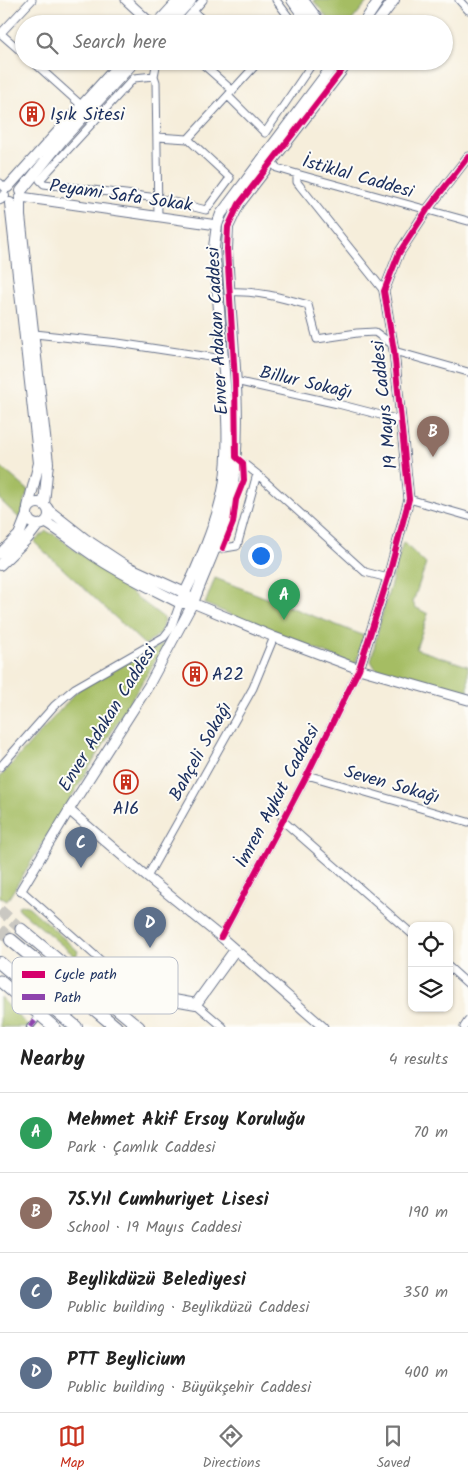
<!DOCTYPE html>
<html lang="en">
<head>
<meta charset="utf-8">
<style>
  :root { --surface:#fff; --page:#f2f2f2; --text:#222; --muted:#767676; --line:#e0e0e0; --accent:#c8321e }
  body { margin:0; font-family:Kalam,sans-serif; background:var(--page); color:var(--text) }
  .controls { position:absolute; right:15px; bottom:15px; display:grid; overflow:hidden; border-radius:10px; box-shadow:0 1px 4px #0004 }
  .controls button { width:45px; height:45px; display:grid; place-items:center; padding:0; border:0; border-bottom:1px solid var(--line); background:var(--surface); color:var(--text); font:25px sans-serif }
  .you { position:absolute; left:260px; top:555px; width:18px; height:18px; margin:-12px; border:4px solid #fff; border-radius:50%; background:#1a73e8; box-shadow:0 0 0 8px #1a73e833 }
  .badge { display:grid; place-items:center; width:32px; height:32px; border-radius:50%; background:var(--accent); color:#fff; font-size:16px; font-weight:700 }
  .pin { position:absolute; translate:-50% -41px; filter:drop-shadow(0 1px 2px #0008) }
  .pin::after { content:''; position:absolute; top:26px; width:18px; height:15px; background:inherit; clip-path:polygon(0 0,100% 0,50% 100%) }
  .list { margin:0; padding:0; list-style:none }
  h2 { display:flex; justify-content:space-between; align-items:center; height:65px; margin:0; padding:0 20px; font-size:21px }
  h2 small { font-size:16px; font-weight:400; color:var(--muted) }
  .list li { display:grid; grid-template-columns:32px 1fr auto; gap:15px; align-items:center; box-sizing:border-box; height:80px; padding:0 20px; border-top:1px solid var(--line) }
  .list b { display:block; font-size:19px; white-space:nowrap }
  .list p { margin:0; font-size:16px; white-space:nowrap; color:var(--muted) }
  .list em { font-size:16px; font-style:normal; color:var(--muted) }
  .icon { flex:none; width:28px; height:28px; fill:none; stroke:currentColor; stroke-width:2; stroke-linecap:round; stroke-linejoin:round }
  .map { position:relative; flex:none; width:468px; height:1027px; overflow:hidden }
  .search { position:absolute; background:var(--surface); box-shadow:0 1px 4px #0004; left:15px; right:15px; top:15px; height:55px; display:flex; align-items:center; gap:12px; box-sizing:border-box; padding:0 18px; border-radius:28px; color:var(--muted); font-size:19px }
  .sheet { height:385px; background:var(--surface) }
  nav { display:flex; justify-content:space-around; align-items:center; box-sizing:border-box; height:70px; border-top:1px solid var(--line); background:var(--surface); font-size:14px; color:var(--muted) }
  nav a { display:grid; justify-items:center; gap:2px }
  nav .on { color:var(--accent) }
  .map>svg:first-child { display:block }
  .green { fill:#a5bd63; stroke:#607660 }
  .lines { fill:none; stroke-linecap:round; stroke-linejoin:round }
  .primary-tunnel { stroke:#cac8c2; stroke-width:11; stroke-dasharray:11 5.5; stroke-linecap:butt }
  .trunk-tunnel { stroke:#cac8c2; stroke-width:12; stroke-dasharray:12 6; stroke-linecap:butt }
  .pedestrian-casing { stroke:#68728a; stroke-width:8 }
  .minor-casing { stroke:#68728a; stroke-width:9 }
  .tertiary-casing { stroke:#68728a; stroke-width:11 }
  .secondary-casing { stroke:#68728a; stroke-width:12 }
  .primary-casing { stroke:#68728a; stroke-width:13 }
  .trunk-casing { stroke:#68728a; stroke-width:14 }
  .pedestrian { stroke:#fff; stroke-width:5.5 }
  .minor { stroke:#fff; stroke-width:7 }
  .tertiary { stroke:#fff; stroke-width:9 }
  .secondary { stroke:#fff; stroke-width:10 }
  .primary { stroke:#fff; stroke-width:11 }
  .trunk { stroke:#fff; stroke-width:12 }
  .quiet { stroke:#8e44ad; stroke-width:5; stroke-dasharray:10 5; stroke-linecap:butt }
  .cycleway-casing { stroke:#fdfcf7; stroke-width:9 }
  .cycleway { stroke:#d6006c; stroke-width:6 }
  .labels { text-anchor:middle; stroke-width:4; stroke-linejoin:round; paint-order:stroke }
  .poi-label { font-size:18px; fill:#1b2f5e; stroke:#fdfcf7; text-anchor:start }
  .street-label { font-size:18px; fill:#1b2f5e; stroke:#fdfcf7 }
  .key { fill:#fdfcf7; stroke:#b9bec9; stroke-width:1 }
  .key-label { font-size:14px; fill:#1b2f5e }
</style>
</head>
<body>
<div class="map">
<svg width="468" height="1027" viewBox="0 0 468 1027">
  <rect width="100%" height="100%" fill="#fdfcf7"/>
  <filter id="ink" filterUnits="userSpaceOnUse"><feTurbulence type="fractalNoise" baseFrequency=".02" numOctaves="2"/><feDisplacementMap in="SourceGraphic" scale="10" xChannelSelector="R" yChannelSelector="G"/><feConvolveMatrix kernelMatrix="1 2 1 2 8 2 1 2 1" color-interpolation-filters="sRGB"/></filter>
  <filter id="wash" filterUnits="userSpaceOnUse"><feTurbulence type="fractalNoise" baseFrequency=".0096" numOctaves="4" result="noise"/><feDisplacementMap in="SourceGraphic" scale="20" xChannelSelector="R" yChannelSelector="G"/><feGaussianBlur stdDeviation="1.12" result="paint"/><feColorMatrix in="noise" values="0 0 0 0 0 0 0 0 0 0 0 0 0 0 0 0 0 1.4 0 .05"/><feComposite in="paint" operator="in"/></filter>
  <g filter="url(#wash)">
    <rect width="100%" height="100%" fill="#f6eedb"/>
    <path class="green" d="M313 0H369L349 24H332Z
      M0 466 28 490 20 519 0 500Z
      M46 531 57 536 164 618 161 633 145 645 34 542Z
      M403 542 426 564 413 602 415 607 428 614 416 649 468 666V695L376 669 371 661 380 622Z
      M215 578 365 636 355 665 205 604Z
      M167 642 7 901 0 897V777L80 688Z
      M21 905 28 906 78 951 76 957 19 909 18 906Z
      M0 997 29 1027H0Z"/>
  </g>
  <g filter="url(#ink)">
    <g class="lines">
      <path class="primary-tunnel" d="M0 910 21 929"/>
      <path class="trunk-tunnel" d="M0 930 11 940"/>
      <g class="pedestrian-casing">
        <path id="pedestrian" d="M30 1027 35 1021"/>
      </g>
      <g class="minor-casing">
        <path id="minor" d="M276 0 294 24
          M459 0 468 10
          M193 11 207 24
          M182 24 203 0
          M0 33 24 54
          M0 34 32 0
          M32 61 81 105
          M157 61 154 76 156 82 158 216
          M199 61 233 91
          M154 76 134 78 40 180 44 184 158 198 206 210 230 178 188 139 254 67 247 61
          M229 97 265 133 314 61
          M157 137 188 139
          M272 162 277 168 297 174 468 221
          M297 174V182L300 186 384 291
          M0 183 6 189
          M229 292C255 290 283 298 308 305L317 339 357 333 375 332 393 345
          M35 334 118 343 223 359
          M394 351 468 372
          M235 381 338 404 400 420
          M236 460 243 463 257 474 365 572 388 578
          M409 499 468 516
          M213 550 237 546 257 474
          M0 767 54 706 75 688 164 637 171 628 180 603
          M307 775 468 822
          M282 820 412 934
          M147 877 253 688 274 637
          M21 890 124 981 130 992
          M221 937 307 775 359 669
          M449 967 468 984
          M196 1004 223 1027
          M464 1027 468 1021"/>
      </g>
      <g class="tertiary-casing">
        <path id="tertiary" d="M126 0 152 24
          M21 197 217 225
          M359 669 388 578 409 499 394 351 384 291 399 253 427 210 468 157
          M69 810 147 877 221 937 323 1027
          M21 890 69 810 149 685 193 603 274 637 359 669 468 700"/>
      </g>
      <g class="secondary-casing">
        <path id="secondary" d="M292 0 309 24
          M303 0 321 24
          M157 24 179 0
          M169 24 191 0
          M363 24 379 0
          M376 24 394 0
          M8 187 122 61
          M21 191 63 139 135 61
          M0 199 4 196
          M20 199V216L48 463 44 504
          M10 203 39 463 28 507
          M27 514a11 11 0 1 1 22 0a11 11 0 1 1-22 0Z
          M48 510 85 539 126 566 185 593 189 598
          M45 522C64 533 80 547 99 559 125 576 153 589 180 603H186
          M0 554 19 535 27 515
          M0 565 27 539 38 525
          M180 603C196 572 218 521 224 486 230 449 227 410 224 372 221 331 217 289 214 247L217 225 221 214 336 61
          M193 603C205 569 225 532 231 496 245 417 230 329 227 249L228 227 239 204 349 61
          M114 1005 130 992 196 1004 235 950"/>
      </g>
      <g class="primary-casing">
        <path id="primary" d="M21 929 139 1027
          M0 981 54 1027"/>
      </g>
      <g class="trunk-casing">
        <path id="trunk" d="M11 940 116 1027
          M0 963 76 1027"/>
      </g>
      <use href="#pedestrian" class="pedestrian"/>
      <use href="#minor" class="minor"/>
      <use href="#tertiary" class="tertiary"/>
      <use href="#secondary" class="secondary"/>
      <use href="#primary" class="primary"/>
      <use href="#trunk" class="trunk"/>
      <path class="quiet" d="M30 1027 35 1021"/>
      <g class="cycleway-casing">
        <path id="cycleway" d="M223 548 233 523 236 500 244 480 243 463 236 457 235 381 227 249 228 227 239 204 349 61
          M221 937 307 775 359 669 388 578 409 499 394 351 384 291 399 253 427 210 468 157"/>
      </g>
      <use href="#cycleway" class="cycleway"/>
    </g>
  </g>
  <defs>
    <g id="building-ring" transform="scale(1.25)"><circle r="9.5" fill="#fdfcf7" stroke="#c8321e" stroke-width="1.5"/><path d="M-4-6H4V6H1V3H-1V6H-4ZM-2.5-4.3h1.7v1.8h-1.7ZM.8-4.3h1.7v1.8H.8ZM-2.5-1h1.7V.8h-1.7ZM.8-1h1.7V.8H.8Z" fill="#c8321e"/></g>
  </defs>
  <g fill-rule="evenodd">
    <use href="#building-ring" x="32" y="114"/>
    <use href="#building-ring" x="195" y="674"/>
    <use href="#building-ring" x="126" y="782"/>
  </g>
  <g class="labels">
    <g class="poi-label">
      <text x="50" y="120">Işık Sitesi</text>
      <text x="212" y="680">A22</text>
      <text x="126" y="814" text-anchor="middle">A16</text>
    </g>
    <g class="street-label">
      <text transform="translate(358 176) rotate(16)" y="6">İstiklal Caddesi</text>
      <text transform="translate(121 195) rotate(8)" y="6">Peyami Safa Sokak</text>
      <text transform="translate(217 331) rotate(-93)" y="6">Enver Adakan Caddesi</text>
      <text transform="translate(306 382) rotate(13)" y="6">Billur Sokağı</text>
      <text transform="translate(384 405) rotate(-96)" y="6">19 Mayıs Caddesi</text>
      <text transform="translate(107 718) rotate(-58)" y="6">Enver Adakan Caddesi</text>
      <text transform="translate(200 751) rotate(-61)" y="6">Bahçeli Sokağı</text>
      <text transform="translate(392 784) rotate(16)" y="6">Seven Sokağı</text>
      <text transform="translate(277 796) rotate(-62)" y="6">İmren Aykut Caddesi</text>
    </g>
  </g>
  <rect x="12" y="957" width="166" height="57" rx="8" class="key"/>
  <rect x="22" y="971" width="23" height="7" fill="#d6006c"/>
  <rect x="22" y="994" width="23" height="6" fill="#8e44ad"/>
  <g class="key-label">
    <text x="54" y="979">Cycle path</text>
    <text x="54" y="1002">Path</text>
  </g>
</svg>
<div class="controls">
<button><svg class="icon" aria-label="locate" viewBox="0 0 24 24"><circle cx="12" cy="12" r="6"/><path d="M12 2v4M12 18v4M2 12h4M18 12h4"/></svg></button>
<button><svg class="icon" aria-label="layers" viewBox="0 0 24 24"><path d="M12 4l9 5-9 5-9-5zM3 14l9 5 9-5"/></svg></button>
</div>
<div class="you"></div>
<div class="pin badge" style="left:284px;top:620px;background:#2e9e5b">A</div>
<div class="pin badge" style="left:433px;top:457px;background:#8d6e63">B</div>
<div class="pin badge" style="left:81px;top:868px;background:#5c6f8a">C</div>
<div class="pin badge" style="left:150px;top:948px;background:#5c6f8a">D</div>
<div class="search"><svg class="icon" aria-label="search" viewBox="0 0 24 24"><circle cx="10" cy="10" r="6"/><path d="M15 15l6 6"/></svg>Search here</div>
</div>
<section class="sheet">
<h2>Nearby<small>4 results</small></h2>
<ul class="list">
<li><span class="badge" style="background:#2e9e5b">A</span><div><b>Mehmet Akif Ersoy Koruluğu</b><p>Park · Çamlık Caddesi</p></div><em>70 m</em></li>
<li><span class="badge" style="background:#8d6e63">B</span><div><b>75.Yıl Cumhuriyet Lisesi</b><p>School · 19 Mayıs Caddesi</p></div><em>190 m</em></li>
<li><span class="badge" style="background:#5c6f8a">C</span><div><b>Beylikdüzü Belediyesi</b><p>Public building · Beylikdüzü Caddesi</p></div><em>350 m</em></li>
<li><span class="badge" style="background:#5c6f8a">D</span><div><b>PTT Beylicium</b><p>Public building · Büyükşehir Caddesi</p></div><em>400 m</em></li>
</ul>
</section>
<nav>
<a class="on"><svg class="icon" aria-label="map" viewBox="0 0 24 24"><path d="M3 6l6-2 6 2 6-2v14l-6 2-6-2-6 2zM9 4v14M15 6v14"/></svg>Map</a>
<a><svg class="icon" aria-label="directions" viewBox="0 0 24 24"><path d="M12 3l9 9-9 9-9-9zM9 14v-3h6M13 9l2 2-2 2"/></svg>Directions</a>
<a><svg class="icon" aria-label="saved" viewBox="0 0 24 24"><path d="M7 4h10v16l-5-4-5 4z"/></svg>Saved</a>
</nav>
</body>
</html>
